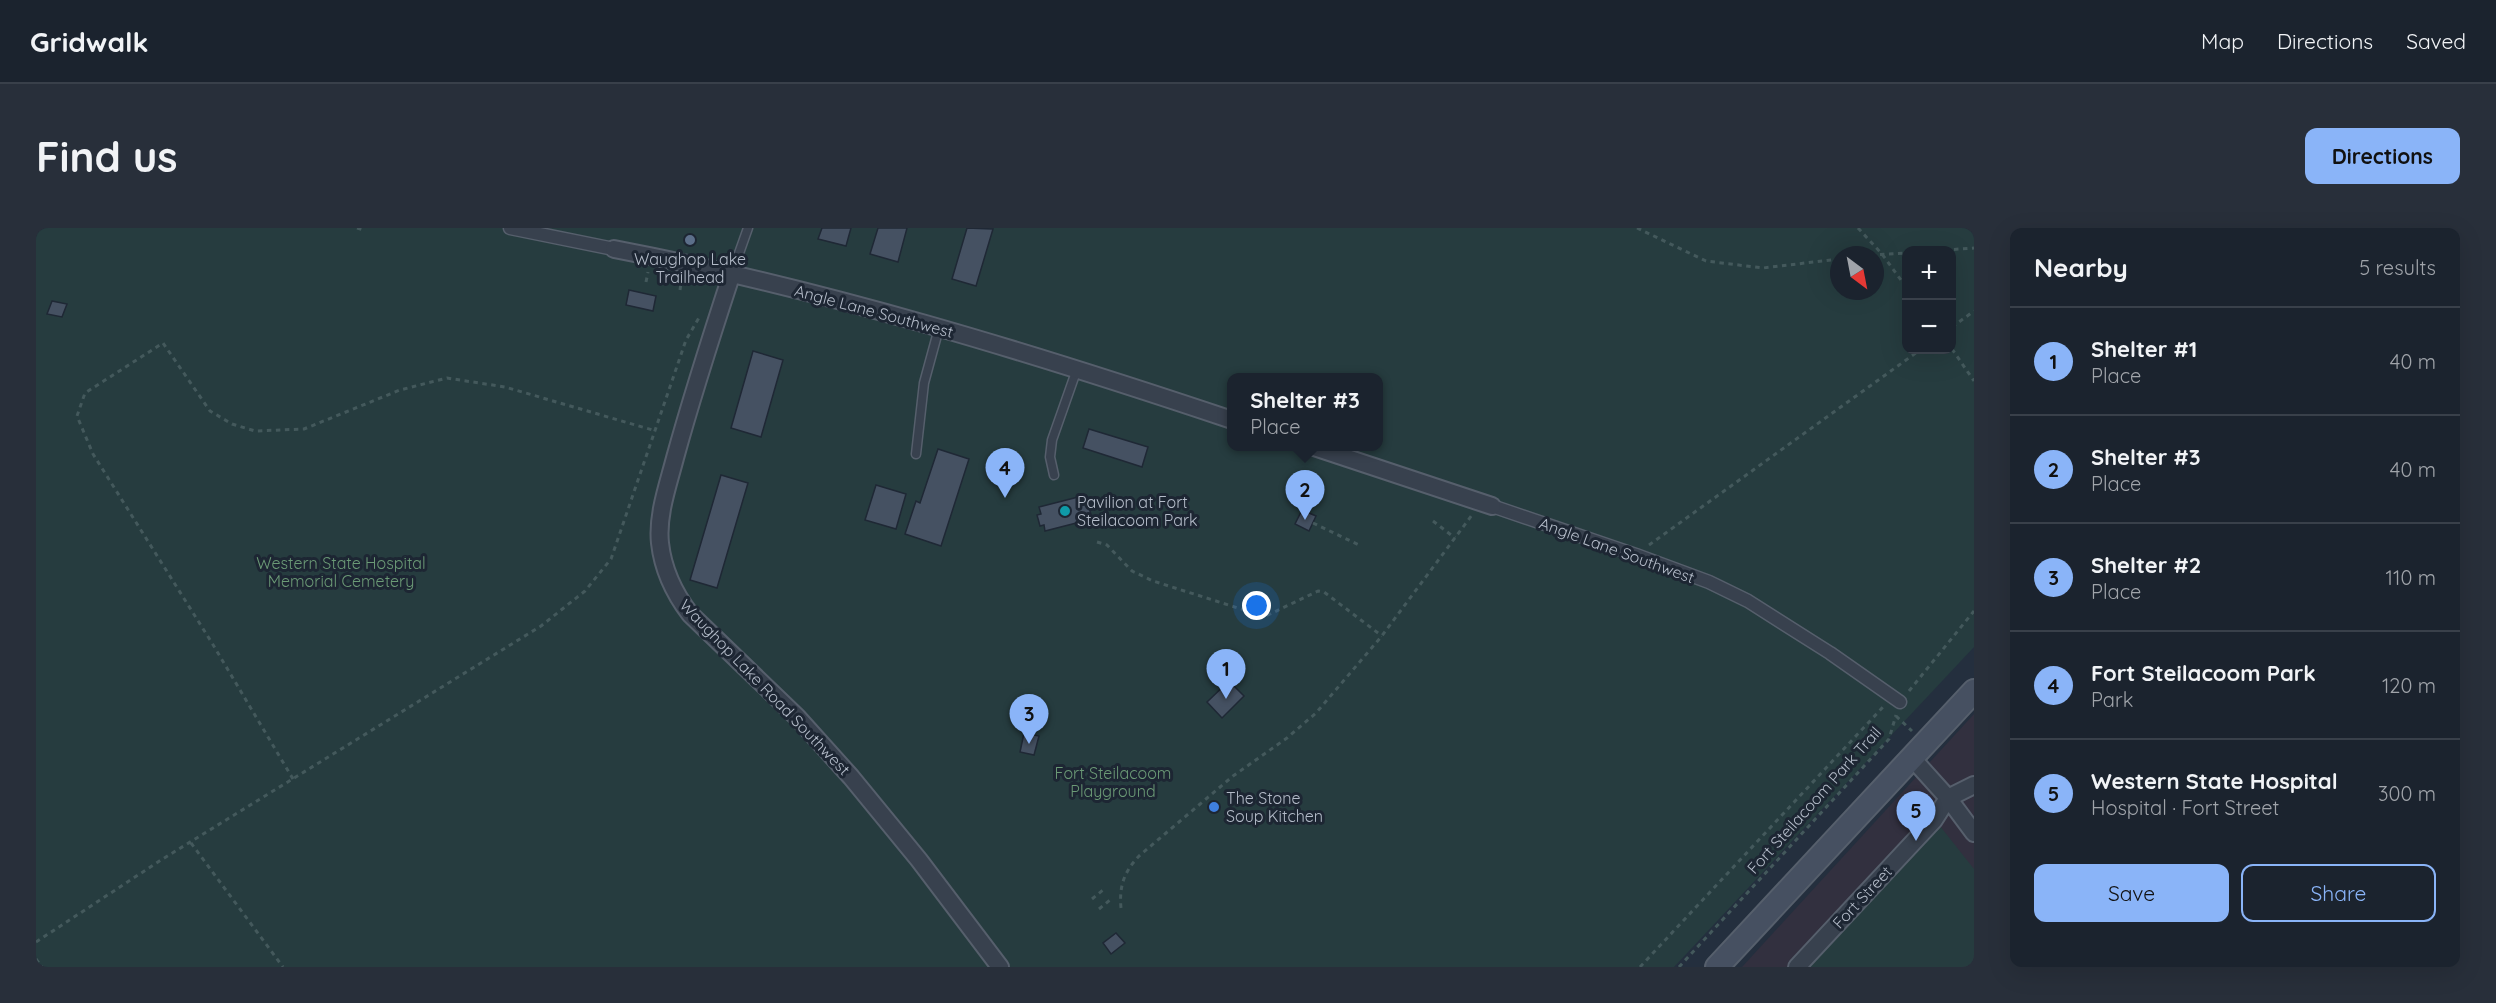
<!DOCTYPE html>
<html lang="en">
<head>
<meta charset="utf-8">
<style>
  :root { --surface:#1b232e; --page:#282f3a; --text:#f1f3f6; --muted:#a0a4aa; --line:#39404a; --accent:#8ab4f8 }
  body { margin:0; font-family:Quicksand,sans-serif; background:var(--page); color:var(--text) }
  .controls { position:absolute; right:18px; top:18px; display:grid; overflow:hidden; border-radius:12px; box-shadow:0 6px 24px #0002 }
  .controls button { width:54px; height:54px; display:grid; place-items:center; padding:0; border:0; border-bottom:2px solid var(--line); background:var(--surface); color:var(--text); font:30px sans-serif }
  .compass { position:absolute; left:1794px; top:18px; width:54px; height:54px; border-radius:50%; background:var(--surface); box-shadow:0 6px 24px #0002; rotate:148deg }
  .you { position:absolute; left:1221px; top:378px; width:21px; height:21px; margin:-15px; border:4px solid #fff; border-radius:50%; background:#1a73e8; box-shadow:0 0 0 9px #1a73e833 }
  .badge { display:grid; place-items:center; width:39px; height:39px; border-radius:50%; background:var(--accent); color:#111; font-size:20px; font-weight:700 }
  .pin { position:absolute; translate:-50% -50px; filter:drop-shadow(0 2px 3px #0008) }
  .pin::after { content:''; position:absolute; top:32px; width:21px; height:18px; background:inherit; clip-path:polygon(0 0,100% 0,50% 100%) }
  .popup { position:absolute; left:1191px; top:145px; width:156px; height:78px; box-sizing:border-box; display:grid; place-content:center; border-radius:12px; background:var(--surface); filter:drop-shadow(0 2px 4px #0005); font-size:20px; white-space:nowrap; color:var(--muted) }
  .popup b { font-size:22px; color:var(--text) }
  .popup::after { content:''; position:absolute; left:50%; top:100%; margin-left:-12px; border:12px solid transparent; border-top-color:var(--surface) }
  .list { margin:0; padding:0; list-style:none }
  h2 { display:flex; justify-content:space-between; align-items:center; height:78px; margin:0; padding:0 24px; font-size:26px }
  h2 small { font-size:20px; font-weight:400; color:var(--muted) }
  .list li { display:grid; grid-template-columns:39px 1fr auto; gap:18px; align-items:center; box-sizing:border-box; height:108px; padding:0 24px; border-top:2px solid var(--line) }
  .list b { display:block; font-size:22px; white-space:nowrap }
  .list p { margin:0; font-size:20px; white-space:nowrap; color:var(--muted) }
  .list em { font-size:20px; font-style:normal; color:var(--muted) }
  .actions { display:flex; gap:12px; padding:18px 24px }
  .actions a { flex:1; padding:14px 0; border:2px solid var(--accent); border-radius:12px; text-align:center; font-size:21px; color:var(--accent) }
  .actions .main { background:var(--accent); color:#111 }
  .map { position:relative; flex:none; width:1938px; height:739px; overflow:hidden; border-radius:12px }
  header { display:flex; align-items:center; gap:36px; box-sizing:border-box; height:84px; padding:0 30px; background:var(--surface); border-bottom:2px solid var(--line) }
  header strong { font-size:28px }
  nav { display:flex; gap:33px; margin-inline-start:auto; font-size:21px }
  .intro { display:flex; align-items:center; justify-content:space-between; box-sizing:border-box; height:144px; padding:0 36px }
  h1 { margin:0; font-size:42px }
  .button { padding:15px 27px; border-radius:12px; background:var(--accent); color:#111; font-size:21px; font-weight:700 }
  main { display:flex; gap:36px; padding:0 36px }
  aside { flex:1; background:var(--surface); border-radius:12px; box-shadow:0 6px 24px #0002 }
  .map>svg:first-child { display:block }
  .medical { fill:#32303f }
  .green { fill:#263c3f; fill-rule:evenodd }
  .building { fill:#455162; stroke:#1f2835; stroke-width:1.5 }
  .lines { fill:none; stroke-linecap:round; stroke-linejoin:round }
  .service-casing { stroke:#565f6c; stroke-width:11 }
  .pedestrian-casing { stroke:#565f6c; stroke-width:15 }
  .minor-casing { stroke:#565f6c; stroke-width:20 }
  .secondary-casing { stroke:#565f6c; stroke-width:26 }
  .path { stroke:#44595c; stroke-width:3; stroke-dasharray:4.5 4.5; stroke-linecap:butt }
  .service { stroke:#38414e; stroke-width:8 }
  .pedestrian { stroke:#38414e; stroke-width:12 }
  .minor { stroke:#38414e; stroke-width:16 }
  .secondary { stroke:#465061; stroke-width:22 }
  .service-dot { fill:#5c6f8a; stroke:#1d2633; stroke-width:2 }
  .culture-dot { fill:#0f9aa8; stroke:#1d2633; stroke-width:2 }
  .shop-dot { fill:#3f7fe0; stroke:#1d2633; stroke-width:2 }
  .labels { text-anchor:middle; stroke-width:6; stroke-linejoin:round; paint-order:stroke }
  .poi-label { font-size:16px; fill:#b4bcc9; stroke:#1d2633; text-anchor:start }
  .street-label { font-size:16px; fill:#b4bcc9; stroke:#1d2633 }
  .park-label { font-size:16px; fill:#6b9a76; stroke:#1d2633 }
</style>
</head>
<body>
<header>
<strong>Gridwalk</strong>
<nav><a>Map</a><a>Directions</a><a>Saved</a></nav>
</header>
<div class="intro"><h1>Find us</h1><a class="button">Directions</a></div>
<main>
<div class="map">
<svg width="1938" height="739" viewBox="0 0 1938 739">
  <rect width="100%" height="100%" fill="#242f3e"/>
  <path class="medical" d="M1938 486V739H1706Z"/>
  <path class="green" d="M0 0H1938V419L1638 739H0ZM1870 22H1916V122H1870ZM1803 27H1839V63H1803ZM1196 150H1342V218H1196Z
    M1904 598 1938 641V739H1772Z"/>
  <path class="building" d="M786 0H815L810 18 782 11Z
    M842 0H871L862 34 834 26Z
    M931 0 957 1 940 58 916 51Z
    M593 62 620 68 617 83 590 77Z
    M16 73 31 76 26 89 11 86Z
    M717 123 747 132 725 209 695 200Z
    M1053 201 1112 219 1106 239 1047 220Z
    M902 221 933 231 905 318 869 306 880 273 884 275Z
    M685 247 712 255 681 360 654 352Z
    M840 257 870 266 860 301 829 292Z
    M1050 267 1056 291 1009 303 1008 297 1004 298 1001 287 1005 286 1003 279Z
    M1266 282 1280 288 1273 303 1259 296Z
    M1193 453 1208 468 1186 490 1171 474Z
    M988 505 1003 508 998 527 984 524Z
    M1080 705 1089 715 1075 726 1067 715Z"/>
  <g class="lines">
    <g class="service-casing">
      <path id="service" d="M696 45 712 0
        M880 226 888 155 903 100
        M1018 247 1014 229 1016 212 1041 141"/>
    </g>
    <g class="pedestrian-casing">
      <path id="pedestrian" d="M474 0 578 21
        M1456 278 1600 327 1673 354 1712 373 1794 425 1864 474"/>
    </g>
    <g class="minor-casing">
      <path id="minor" d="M578 21C788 61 993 124 1196 192
        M696 45C676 106 656 168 639 230 632 257 621 287 624 315 627 342 638 365 654 386L761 489 815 549 883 632 964 739
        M1275 218 1456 278
        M1876 530 1912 570 1938 605
        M1761 739 1898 592 1912 570 1938 557"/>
    </g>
    <g class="secondary-casing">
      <path id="secondary" d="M1681 739 1938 463"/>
    </g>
    <path class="path" d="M321 0 328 2
      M1601 0 1670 33 1727 40 1803 31
      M1822 0 1846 26 1870 59
      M1909 22 1938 20
      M1835 27 1870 25
      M610 54 612 44
      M644 62 646 49
      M1916 99 1938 83
      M1916 121 1938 153
      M1397 293 1419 310
      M1277 295 1323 317
      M1061 314 1071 317 1096 343 1117 353 1224 387H1232L1282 363 1288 364 1346 408
      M1613 317 1884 122
      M1873 463 1938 383
      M1860 488 1876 503
      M257 551 176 415 57 226 41 188 49 165 127 115 174 183 196 196 219 203 268 201 364 162 411 150 469 159 620 203
      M155 615 247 739
      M1056 671 1067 662
      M1085 680C1083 658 1088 644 1103 628L1197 548 1251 510 1280 485 1345 409 1436 287
      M1063 681 1074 672
      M0 714 125 632 505 398 549 363 575 331 650 112 664 88
      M0 731 6 739
      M1604 739 1847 479
      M1643 739 1853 511 1860 487"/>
    <use href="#service" class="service"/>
    <use href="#pedestrian" class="pedestrian"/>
    <use href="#minor" class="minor"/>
    <use href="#secondary" class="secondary"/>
  </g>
  <circle class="service-dot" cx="654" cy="12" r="6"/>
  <circle class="culture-dot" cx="1029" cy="283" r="6"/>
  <circle class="shop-dot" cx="1178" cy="579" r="6"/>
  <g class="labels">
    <g class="poi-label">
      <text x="654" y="37" text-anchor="middle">Waughop Lake<tspan x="654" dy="18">Trailhead</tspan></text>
      <text x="1041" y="280">Pavilion at Fort<tspan x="1041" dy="18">Steilacoom Park</tspan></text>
      <text x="1190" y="576">The Stone<tspan x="1190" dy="18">Soup Kitchen</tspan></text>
    </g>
    <g class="street-label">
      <text transform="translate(838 83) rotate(15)" y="6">Angle Lane Southwest</text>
      <text transform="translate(1581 322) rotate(20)" y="6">Angle Lane Southwest</text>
      <text transform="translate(729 459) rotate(46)" y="6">Waughop Lake Road Southwest</text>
      <text transform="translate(1778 572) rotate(-48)" y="6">Fort Steilacoom Park Trail</text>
      <text transform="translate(1826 669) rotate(-47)" y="6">Fort Street</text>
    </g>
    <g class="park-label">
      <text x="305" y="341">Western State Hospital<tspan x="305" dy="18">Memorial Cemetery</tspan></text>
      <text x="1077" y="551">Fort Steilacoom<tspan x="1077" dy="18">Playground</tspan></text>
    </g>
  </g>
</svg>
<div class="controls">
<button>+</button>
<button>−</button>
</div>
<svg class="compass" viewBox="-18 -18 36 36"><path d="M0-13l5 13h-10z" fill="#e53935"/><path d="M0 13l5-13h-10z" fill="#a0a4aa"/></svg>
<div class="you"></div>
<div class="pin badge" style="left:1190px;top:471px">1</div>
<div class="pin badge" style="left:1269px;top:292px">2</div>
<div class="popup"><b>Shelter #3</b>Place</div>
<div class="pin badge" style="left:993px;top:516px">3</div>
<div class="pin badge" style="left:969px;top:270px">4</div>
<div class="pin badge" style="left:1880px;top:613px">5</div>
</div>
<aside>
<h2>Nearby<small>5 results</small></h2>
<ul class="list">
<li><span class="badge">1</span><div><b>Shelter #1</b><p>Place</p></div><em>40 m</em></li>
<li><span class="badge">2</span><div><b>Shelter #3</b><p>Place</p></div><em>40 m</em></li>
<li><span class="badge">3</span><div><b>Shelter #2</b><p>Place</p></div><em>110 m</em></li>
<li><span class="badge">4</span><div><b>Fort Steilacoom Park</b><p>Park</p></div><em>120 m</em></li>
<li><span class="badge">5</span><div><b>Western State Hospital</b><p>Hospital · Fort Street</p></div><em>300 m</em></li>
</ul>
<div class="actions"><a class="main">Save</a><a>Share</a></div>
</aside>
</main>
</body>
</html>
